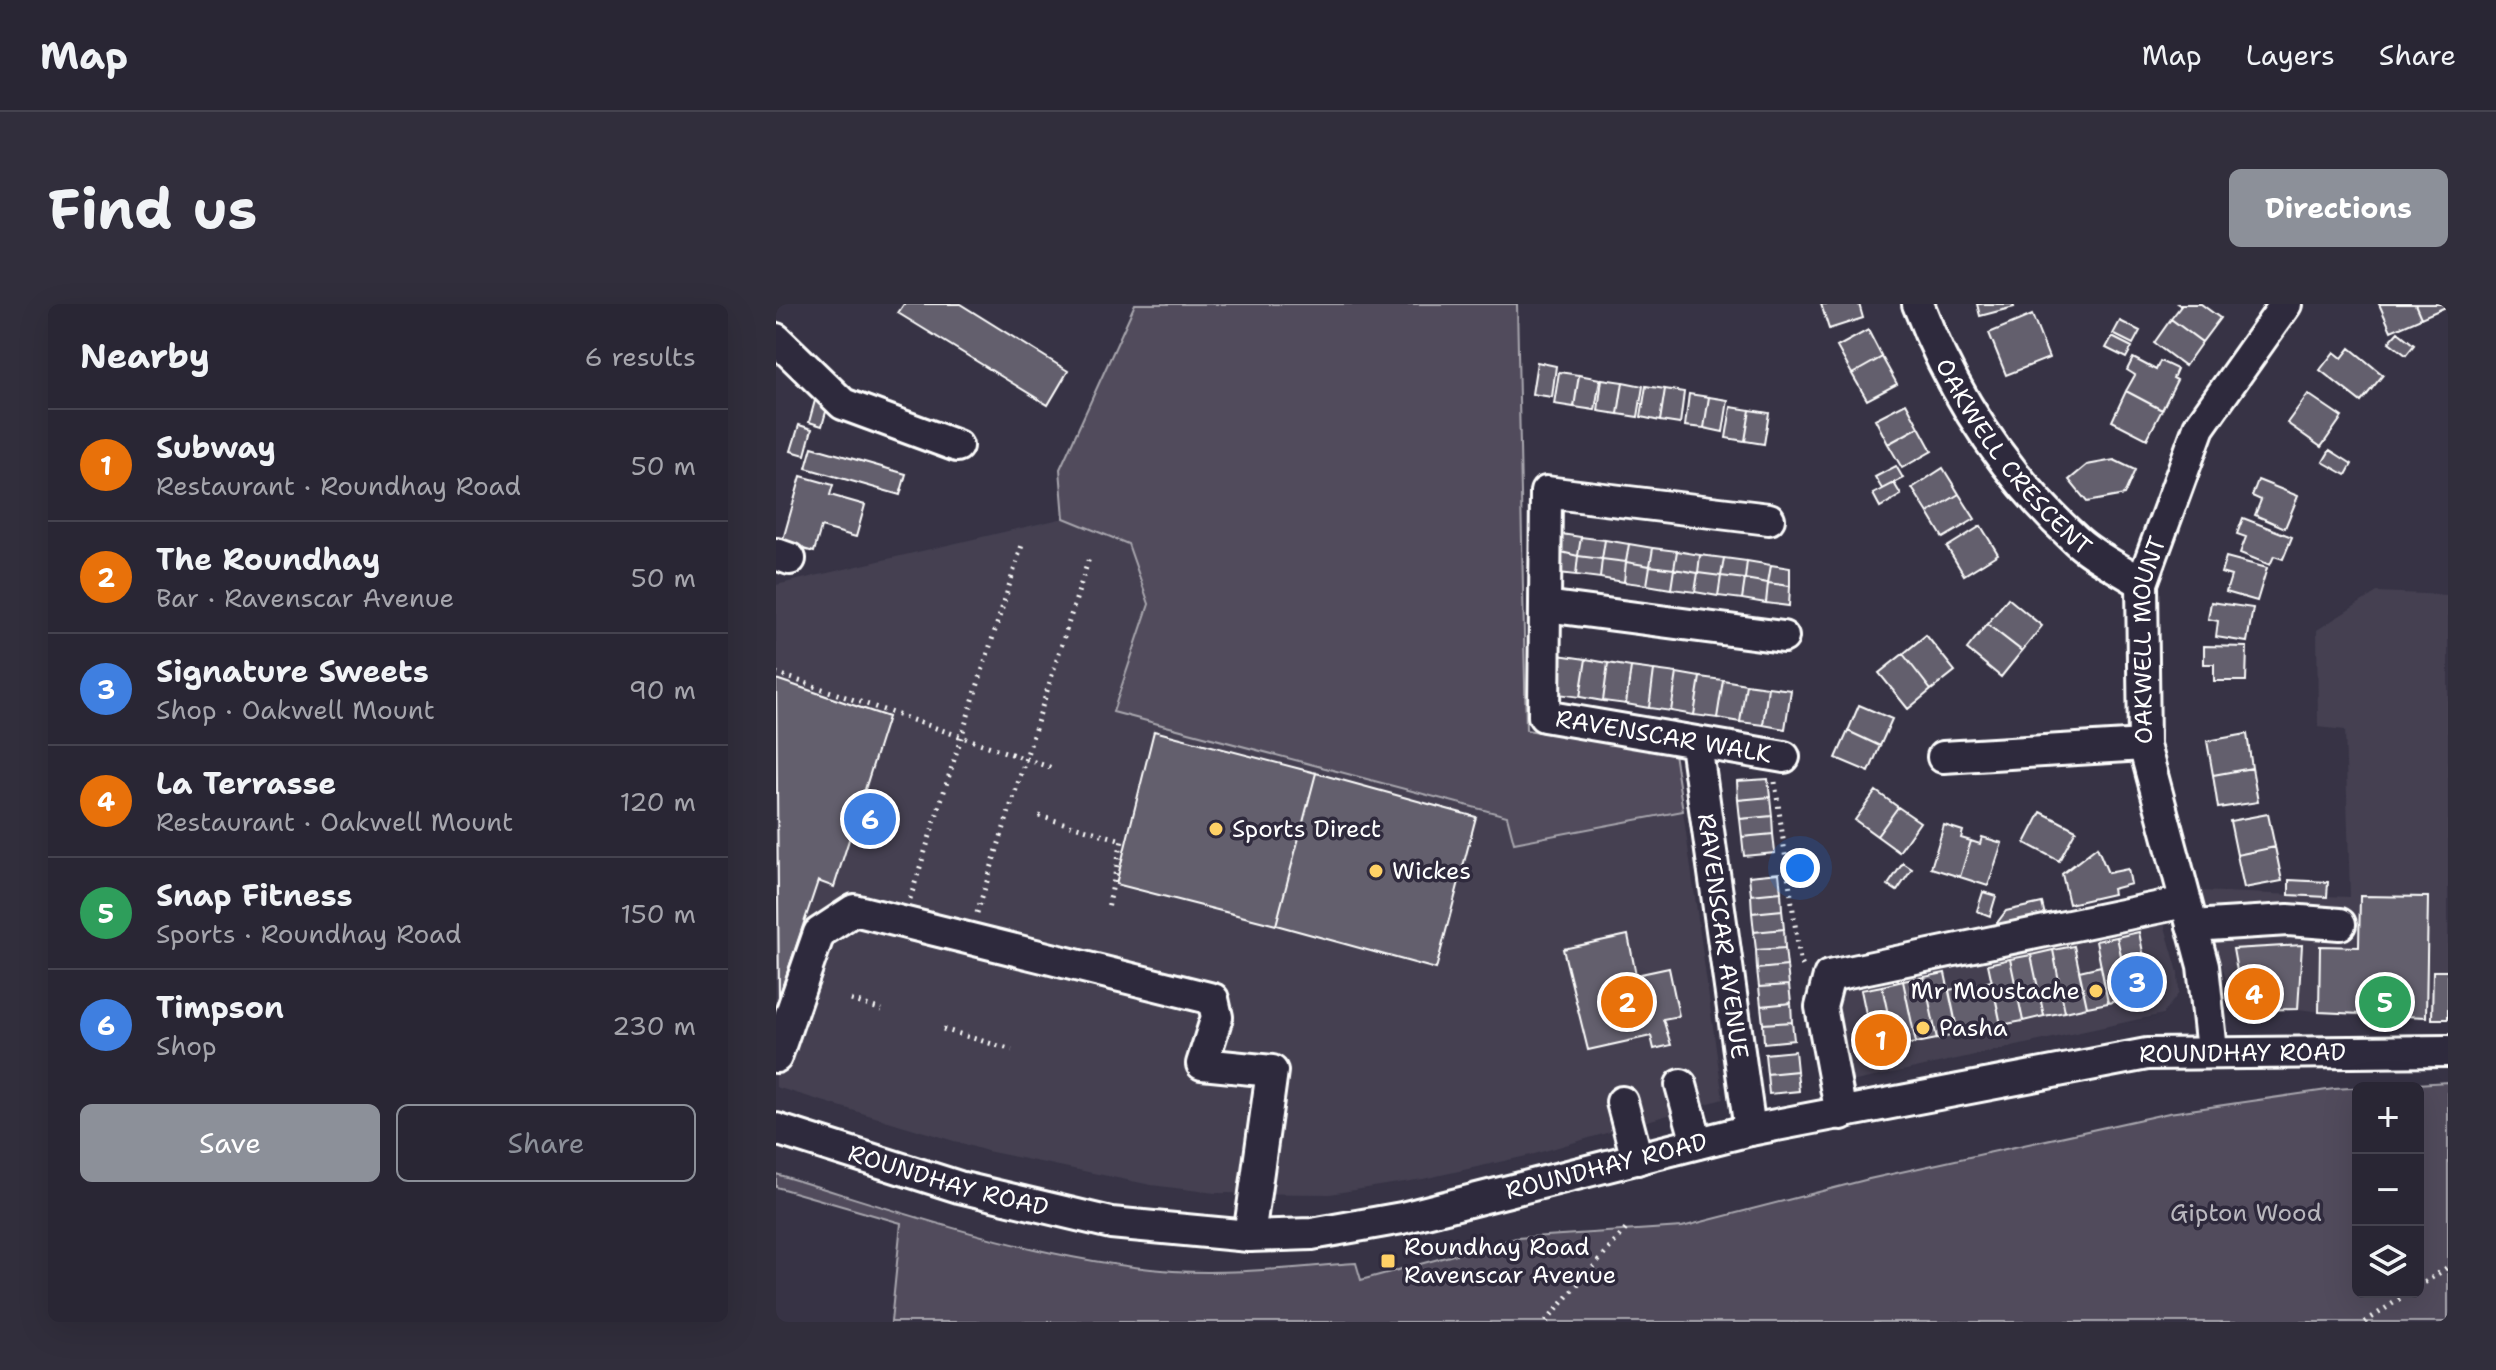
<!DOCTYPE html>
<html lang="en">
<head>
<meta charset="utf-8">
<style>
  :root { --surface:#292634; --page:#312e3c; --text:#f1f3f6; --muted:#a5a5ac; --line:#45434f; --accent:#8c9099 }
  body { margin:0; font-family:"Shantell Sans",sans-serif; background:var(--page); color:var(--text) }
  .controls { position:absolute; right:24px; bottom:24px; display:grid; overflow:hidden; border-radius:12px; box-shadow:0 8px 32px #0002 }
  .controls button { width:72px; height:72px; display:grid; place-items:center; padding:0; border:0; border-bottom:2px solid var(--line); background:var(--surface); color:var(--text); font:40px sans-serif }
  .you { position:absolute; left:1024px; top:564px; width:28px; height:28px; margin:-20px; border:6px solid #fff; border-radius:50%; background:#1a73e8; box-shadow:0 0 0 12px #1a73e833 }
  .badge { display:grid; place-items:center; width:52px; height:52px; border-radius:50%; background:var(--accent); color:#fff; font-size:26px; font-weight:700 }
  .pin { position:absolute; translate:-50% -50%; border:4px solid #fff; box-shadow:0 2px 8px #0006 }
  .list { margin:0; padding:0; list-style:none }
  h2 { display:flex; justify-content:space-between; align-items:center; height:104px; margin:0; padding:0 32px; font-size:34px }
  h2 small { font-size:26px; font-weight:400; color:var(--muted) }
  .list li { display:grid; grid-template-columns:52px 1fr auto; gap:24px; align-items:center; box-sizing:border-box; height:112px; padding:0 32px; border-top:2px solid var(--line) }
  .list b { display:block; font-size:30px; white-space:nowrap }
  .list p { margin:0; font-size:26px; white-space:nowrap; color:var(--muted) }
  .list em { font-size:26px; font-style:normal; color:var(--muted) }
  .actions { display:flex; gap:16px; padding:24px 32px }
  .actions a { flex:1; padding:18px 0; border:2px solid var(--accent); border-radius:12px; text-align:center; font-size:28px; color:var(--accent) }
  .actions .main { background:var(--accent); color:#fff }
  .icon { flex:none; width:44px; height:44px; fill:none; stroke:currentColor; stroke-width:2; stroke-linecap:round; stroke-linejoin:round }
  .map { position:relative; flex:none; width:1672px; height:1018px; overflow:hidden; border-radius:12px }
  header { display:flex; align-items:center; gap:48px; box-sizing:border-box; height:112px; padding:0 40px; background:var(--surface); border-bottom:2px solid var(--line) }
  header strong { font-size:38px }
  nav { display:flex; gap:44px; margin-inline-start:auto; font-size:28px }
  .intro { display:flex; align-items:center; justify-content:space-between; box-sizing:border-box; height:192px; padding:0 48px }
  h1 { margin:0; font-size:56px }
  .button { padding:20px 36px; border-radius:12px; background:var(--accent); color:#fff; font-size:28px; font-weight:700 }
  main { display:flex; gap:48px; padding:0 48px }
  aside { flex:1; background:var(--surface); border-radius:12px; box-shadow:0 8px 32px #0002 }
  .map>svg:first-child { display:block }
  .built { fill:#444051 }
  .green { fill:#514c5c; stroke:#a8a6ae; stroke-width:2; fill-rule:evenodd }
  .building { fill:#635f6d; stroke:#fff; stroke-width:2 }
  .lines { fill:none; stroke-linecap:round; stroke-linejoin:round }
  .minor-casing { stroke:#fff; stroke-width:36 }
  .path { stroke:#fff; stroke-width:5; stroke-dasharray:2 6; stroke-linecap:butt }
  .minor { stroke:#2f2a3d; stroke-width:30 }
  .poi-dot { fill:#ffd166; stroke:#2f2a3d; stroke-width:3 }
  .labels { text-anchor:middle; stroke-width:7; stroke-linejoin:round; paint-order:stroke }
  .street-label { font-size:24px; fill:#fff; stroke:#2f2a3d }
  .poi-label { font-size:24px; fill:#fff; stroke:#2f2a3d; text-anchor:start }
  .park-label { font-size:24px; fill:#b9b7be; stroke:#2f2a3d }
</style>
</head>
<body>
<header>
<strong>Map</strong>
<nav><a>Map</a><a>Layers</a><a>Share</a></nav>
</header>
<div class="intro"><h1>Find us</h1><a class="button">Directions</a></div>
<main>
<aside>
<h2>Nearby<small>6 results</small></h2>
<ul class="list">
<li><span class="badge" style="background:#e8710a">1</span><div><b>Subway</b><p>Restaurant · Roundhay Road</p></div><em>50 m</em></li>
<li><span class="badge" style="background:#e8710a">2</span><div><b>The Roundhay</b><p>Bar · Ravenscar Avenue</p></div><em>50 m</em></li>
<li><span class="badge" style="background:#3f7fe0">3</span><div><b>Signature Sweets</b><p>Shop · Oakwell Mount</p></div><em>90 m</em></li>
<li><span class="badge" style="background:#e8710a">4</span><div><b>La Terrasse</b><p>Restaurant · Oakwell Mount</p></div><em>120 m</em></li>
<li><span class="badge" style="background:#2e9e5b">5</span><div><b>Snap Fitness</b><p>Sports · Roundhay Road</p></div><em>150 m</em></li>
<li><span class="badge" style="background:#3f7fe0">6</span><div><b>Timpson</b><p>Shop</p></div><em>230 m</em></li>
</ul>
<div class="actions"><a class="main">Save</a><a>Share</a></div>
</aside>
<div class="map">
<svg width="1672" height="1018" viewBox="0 0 1672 1018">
  <rect width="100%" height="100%" fill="#373345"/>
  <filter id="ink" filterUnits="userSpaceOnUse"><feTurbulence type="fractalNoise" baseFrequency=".0125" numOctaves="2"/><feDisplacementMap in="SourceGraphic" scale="16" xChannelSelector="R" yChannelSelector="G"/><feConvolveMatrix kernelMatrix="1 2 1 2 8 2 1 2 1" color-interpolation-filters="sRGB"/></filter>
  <g filter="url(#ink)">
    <path class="built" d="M288 214 352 240 373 300 338 408 731 512 907 507 947 795 755 851 647 875 554 890 439 889 375 881 211 847 0 783V281Z
      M1601 288 1672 291V715L1583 713 1522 705 1468 706 1452 682 1424 587 1574 593 1569 426 1542 423 1541 326Z
      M1381 595 1402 668 1403 689 1387 710 1052 783 1036 662 1224 631Z"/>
    <path class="green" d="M359 0H741L750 426 898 449 907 507 738 539 731 512 337 408 373 300 352 240 288 214 284 165Z
      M1672 778V1018H115L125 919 0 883V870C129 909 262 957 397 967 457 971 520 963 580 959L585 976 740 934 906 923 1093 875 1393 809 1558 785ZM1582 784H1642V988H1582Z"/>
    <path class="building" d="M128 0H184L292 67 272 101 122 9Z
      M1045 0H1083L1087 14 1053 25Z
      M1201 0H1237L1238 3 1204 12Z
      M1402 0H1425L1444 14 1426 38 1395 15 1405 2Z
      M1603 0H1639L1645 14 1615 27Z
      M1639 0H1672V2L1645 14Z
      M1256 11 1273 54 1230 71 1213 29Z
      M1395 15 1426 38 1409 62 1378 39Z
      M1344 17 1364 27 1357 40 1337 30Z
      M1092 26 1106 53 1076 70 1061 43Z
      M1622 28 1638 41 1630 51 1613 38Z
      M1336 33 1356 43 1350 54 1330 44Z
      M1574 44 1607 71 1585 98 1544 66 1558 48 1566 54Z
      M1106 53 1121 80 1091 96 1076 70Z
      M1357 54 1380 66 1384 57 1401 65 1397 74 1401 76 1386 106 1350 87 1359 71 1351 66Z
      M761 58 780 62 776 93 756 90Z
      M783 68 803 71 798 103 778 100Z
      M803 71 824 75 819 106 798 103Z
      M826 75 847 78 842 110 822 107Z
      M847 78 867 82 862 113 842 110Z
      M870 82 889 85 884 117 865 113Z
      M889 85 908 88 904 120 884 117Z
      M1350 87 1386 106 1371 135 1336 117Z
      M913 90 933 93 928 124 909 122Z
      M1532 90 1566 113 1545 143 1511 119Z
      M40 93 53 97 46 122 33 118Z
      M933 93 952 96 947 128 928 124Z
      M1130 99 1143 123 1112 140 1099 115Z
      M955 103 974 106 969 137 950 134Z
      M974 106 993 109 988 140 969 137Z
      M23 121 36 125 29 151 15 147Z
      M1143 123 1156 147 1126 164 1112 140Z
      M36 143 130 170 124 191 30 164Z
      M1554 146 1576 160 1570 171 1547 158Z
      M1338 156 1359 166 1348 191 1311 198 1293 176 1311 161Z
      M1120 162 1127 174 1106 185 1099 173Z
      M1167 164 1183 190 1152 209 1136 184Z
      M25 172 57 181 54 191 89 201 80 233 45 223 38 248 6 239Z
      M1482 176 1522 192 1509 224 1479 211 1485 196 1476 192Z
      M1118 179 1125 191 1104 203 1097 190Z
      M1183 190 1199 215 1167 234 1152 209Z
      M1467 214 1516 233 1507 255 1498 252 1494 261 1464 249 1470 233 1461 230Z
      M1205 222 1222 250 1188 271 1171 243Z
      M779 229 805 233 802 252 781 247Z
      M805 233 829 236 826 255 802 252Z
      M829 236 853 240 850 258 826 255Z
      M853 240 877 244 874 262 850 258Z
      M877 244 901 247 898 265 874 262Z
      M781 247 802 252 800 271 783 269Z
      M901 247 924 251 922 269 898 265Z
      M924 251 948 254 945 272 922 269Z
      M802 252 826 255 824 274 800 271Z
      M1450 253 1491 264 1481 297 1450 288 1455 272 1445 269Z
      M948 254 971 257 969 275 945 272Z
      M826 255 850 258 848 278 824 274Z
      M971 257 995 261 992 279 969 275Z
      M850 258 874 262 871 281 848 278Z
      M995 261 1014 264V282L992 279Z
      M874 262 898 265 895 285 871 281Z
      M898 265 922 269 919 288 895 285Z
      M922 269 945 272 942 292 919 288Z
      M945 272 969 275 966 295 942 292Z
      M969 275 992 279 990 299 966 295Z
      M992 279 1014 282 1013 302 990 299Z
      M1232 294 1266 322 1246 347 1211 320Z
      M1435 298 1477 304 1471 338 1440 333 1442 317 1432 315Z
      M1211 320 1246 347 1225 373 1191 345Z
      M1150 331 1179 367 1155 386 1127 350Z
      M1428 342 1471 343 1470 377H1438V360H1428Z
      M1127 350 1155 386 1132 405 1103 369Z
      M782 351 810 355 804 393 782 390Z
      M810 355 832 359 827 397 804 393Z
      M832 359 855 363 850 400 827 397Z
      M855 363 878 366 873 404 850 400Z
      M878 366 901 369 895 407 873 404Z
      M901 369 924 373 918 411 895 407Z
      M924 373 947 376 941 414 918 411Z
      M0 375 112 413 58 583 42 577 3 693Z
      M947 376 970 380 964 418 941 414Z
      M970 380 992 383 987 421 964 418Z
      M992 383 1015 386 1009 425 987 421Z
      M1083 401 1116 415 1104 442 1072 427Z
      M378 427 540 469 500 621 340 580Z
      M1072 427 1104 442 1093 468 1060 454Z
      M1471 430 1476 464 1437 471 1431 437Z
      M1476 464 1482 498 1442 504 1437 471Z
      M540 469 700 513 660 665 500 621Z
      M992 475 994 493 962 496 961 477Z
      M1100 487 1122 503 1101 532 1079 516Z
      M994 493 996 512 964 515 962 496Z
      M1122 503 1144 518 1123 548 1101 532Z
      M1265 508 1300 526 1283 557 1249 539Z
      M1492 510 1499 543 1461 551 1454 517Z
      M996 512 997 530 966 533 964 515Z
      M1168 521 1187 527 1185 534 1195 537 1184 573 1155 564Z
      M997 530 999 549 968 552 966 533Z
      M1206 533 1226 539 1212 582 1184 573 1195 537 1204 540Z
      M1321 543 1332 569 1352 565 1355 580 1336 585 1337 590 1293 600 1286 570Z
      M1499 543 1506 577 1468 584 1461 551Z
      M1127 559 1136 565 1121 587 1112 581Z
      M1003 569 1005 588 975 591 973 572Z
      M1513 576 1552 578 1551 593 1513 591Z
      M1005 588 1006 606 976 609 975 591Z
      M1207 588 1220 592 1214 612 1201 607Z
      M1584 592 1652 593 1650 713 1543 708 1544 642 1583 643Z
      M1266 599 1271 620 1224 631 1221 619 1230 607Z
      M1006 606 1008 625 978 628 976 609Z
      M1008 625 1009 644 980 646 978 628Z
      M1363 628 1375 690 1354 694 1341 633Z
      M852 631 860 671 893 664 903 712 887 715 895 741 878 745 875 732 812 746 787 645Z
      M1341 633 1354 694 1332 699 1320 637Z
      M1526 641 1522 705 1468 706 1457 645Z
      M1298 642 1311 703 1289 708 1277 646Z
      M1009 644 1011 662 981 665 980 646Z
      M1277 646 1289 708 1268 712 1255 651Z
      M1255 651 1268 712 1247 717 1234 655Z
      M1234 655 1247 717 1225 721 1212 660Z
      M1011 662 1013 681 983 683 981 665Z
      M1325 662 1332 699 1311 703 1303 667Z
      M1657 667H1672V715H1656Z
      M1169 669 1182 730 1161 735 1148 673Z
      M1148 673 1161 735 1140 739 1127 677Z
      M1127 677 1140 739 1119 743 1106 682Z
      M1216 677 1225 721 1182 730 1173 686Z
      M1013 681 1015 699 985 702 983 683Z
      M1106 682 1119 743 1098 748 1085 686Z
      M1015 699 1016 718 987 720 985 702Z
      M1016 718 1018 736 988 739 987 720Z
      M1019 747 1021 767 991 770 989 750Z
      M1021 767 1023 787 993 790 991 770Z"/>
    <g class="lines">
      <g class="minor-casing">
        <g id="minor">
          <path id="s1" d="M1142 0C1176 89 1229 171 1300 236 1318 253 1345 265 1366 279"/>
          <path d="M0 35 67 100 181 142"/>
          <path id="s2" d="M993 215 770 188 768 412 1008 453"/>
          <path d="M0 250 14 255"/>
          <path d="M769 302 1007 333"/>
          <path id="s3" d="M920 440 974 826"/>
          <path d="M1167 453 1368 441"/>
          <path d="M1416 622 1512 616 1564 620"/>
          <path id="s4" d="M1436 747 1427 662 1368 441 1366 279 1423 123 1510 0"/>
          <path d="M0 753 43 629 78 606 437 695 441 713 426 760 496 767 473 932"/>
          <path d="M905 781 921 839"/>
          <path d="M846 798 861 855"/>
          <path d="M1065 810 1045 703 1053 672 1409 598"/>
          <path id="s5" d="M0 825 183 883 335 919 473 932 536 930 626 914 974 826 1371 750 1672 747"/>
        </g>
      </g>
      <path class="path" d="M0 369 276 464
        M999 478 1024 656 1028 665
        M263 512 346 536 332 605
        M134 595 246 241
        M201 609 313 254
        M75 696 106 706
        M167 725 236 746
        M1642 983 1672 963
        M770 1018 850 925
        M1589 1018 1634 988"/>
      <use href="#minor" class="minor"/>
    </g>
  </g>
  <g class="poi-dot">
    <circle cx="440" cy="525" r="8"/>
    <circle cx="600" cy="567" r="8"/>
    <circle cx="1320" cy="687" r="8"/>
    <circle cx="1147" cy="724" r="8"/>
    <rect x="604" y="949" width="16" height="16" rx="4"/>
  </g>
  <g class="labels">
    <g class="street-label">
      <text dy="8" stroke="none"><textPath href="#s1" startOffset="182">OAKWELL CRESCENT</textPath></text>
      <text dy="8" stroke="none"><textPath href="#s4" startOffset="420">OAKWELL MOUNT</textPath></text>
      <text dy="8" stroke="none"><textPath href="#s2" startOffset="570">RAVENSCAR WALK</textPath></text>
      <text dy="8" stroke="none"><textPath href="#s3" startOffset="194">RAVENSCAR AVENUE</textPath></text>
      <text dy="8" stroke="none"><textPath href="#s5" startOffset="1500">ROUNDHAY ROAD</textPath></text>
      <text dy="8" stroke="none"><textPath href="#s5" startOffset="852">ROUNDHAY ROAD</textPath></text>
      <text dy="8" stroke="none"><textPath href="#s5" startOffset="180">ROUNDHAY ROAD</textPath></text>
    </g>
    <g class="poi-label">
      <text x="456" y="533">Sports Direct</text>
      <text x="616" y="575">Wickes</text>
      <text x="1304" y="695" text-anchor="end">Mr Moustache</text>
      <text x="1163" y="732">Pasha</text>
      <text x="628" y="951">Roundhay Road<tspan x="628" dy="28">Ravenscar Avenue</tspan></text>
    </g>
    <g class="park-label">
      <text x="1470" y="917">Gipton Wood</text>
    </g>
  </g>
</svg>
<div class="controls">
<button>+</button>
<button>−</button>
<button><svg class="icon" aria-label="layers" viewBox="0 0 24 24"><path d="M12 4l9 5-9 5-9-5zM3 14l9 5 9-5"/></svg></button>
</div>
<div class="you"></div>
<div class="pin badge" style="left:1105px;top:736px;background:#e8710a">1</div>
<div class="pin badge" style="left:851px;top:698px;background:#e8710a">2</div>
<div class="pin badge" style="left:1361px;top:678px;background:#3f7fe0">3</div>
<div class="pin badge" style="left:1478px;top:690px;background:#e8710a">4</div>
<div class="pin badge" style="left:1609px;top:698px;background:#2e9e5b">5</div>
<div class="pin badge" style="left:94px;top:515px;background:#3f7fe0">6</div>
</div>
</main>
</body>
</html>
